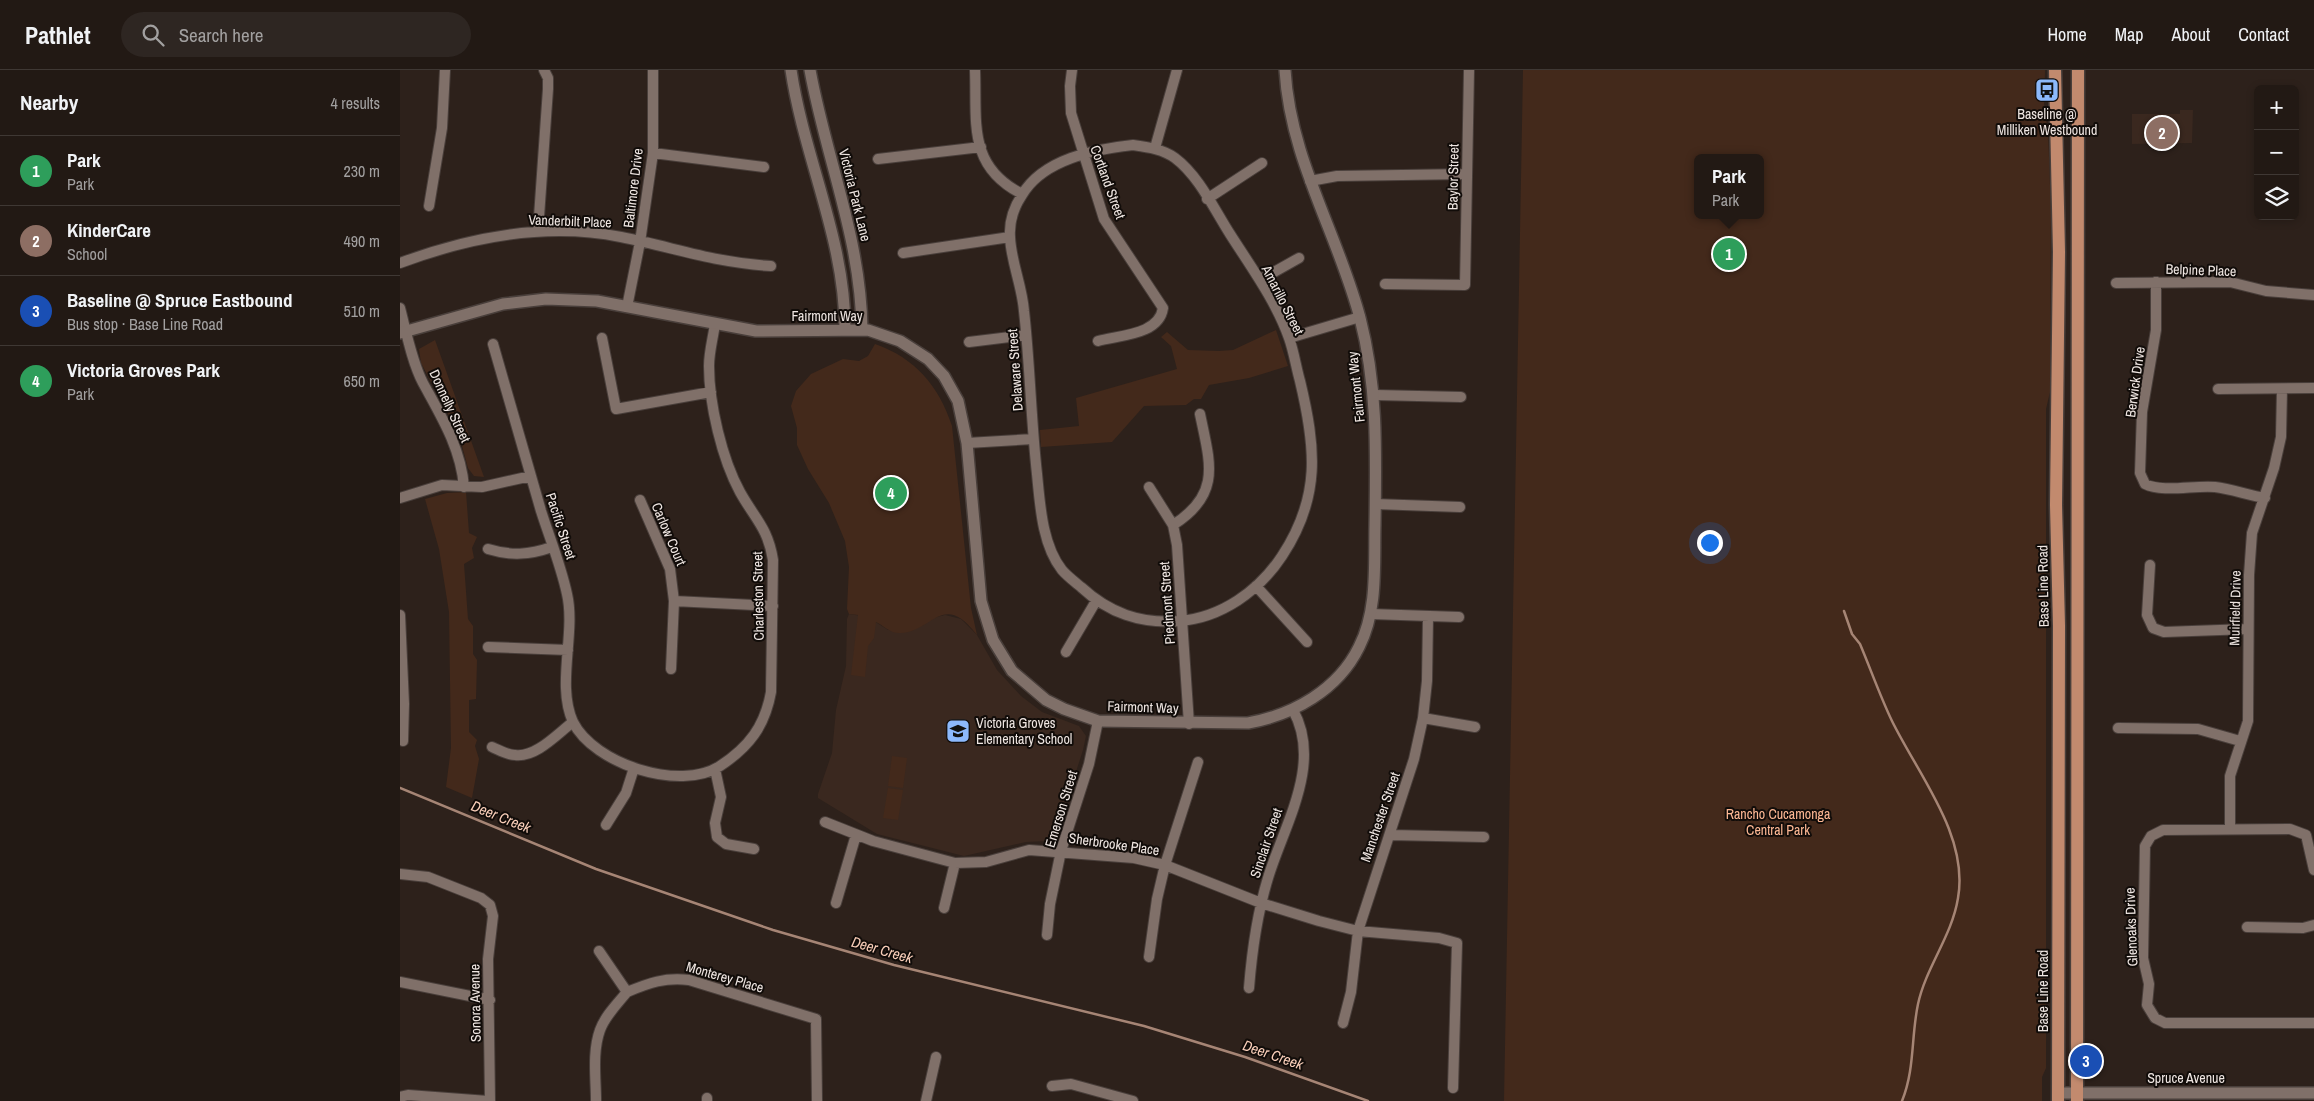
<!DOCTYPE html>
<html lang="en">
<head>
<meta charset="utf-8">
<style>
  :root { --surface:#221914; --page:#2e2622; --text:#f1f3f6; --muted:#a2a0a0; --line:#3f3834; --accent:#1a73e8 }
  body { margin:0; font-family:"Archivo Narrow",sans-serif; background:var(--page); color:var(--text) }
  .controls { position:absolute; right:15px; top:15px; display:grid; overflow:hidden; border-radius:8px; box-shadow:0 2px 8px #0003 }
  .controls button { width:45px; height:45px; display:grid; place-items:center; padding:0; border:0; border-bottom:1px solid var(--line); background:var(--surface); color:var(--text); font:25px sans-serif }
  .you { position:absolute; left:1309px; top:472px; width:18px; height:18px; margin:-12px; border:4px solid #fff; border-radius:50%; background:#1a73e8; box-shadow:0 0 0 8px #1a73e833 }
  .badge { display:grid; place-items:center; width:32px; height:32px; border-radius:50%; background:var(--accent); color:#fff; font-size:16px; font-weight:700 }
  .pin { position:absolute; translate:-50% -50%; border:2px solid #fff; box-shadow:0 1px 5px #0006 }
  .popup { position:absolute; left:1294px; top:84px; width:70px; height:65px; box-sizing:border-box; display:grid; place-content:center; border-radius:8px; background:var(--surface); filter:drop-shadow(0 1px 4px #0005); font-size:16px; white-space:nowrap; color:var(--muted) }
  .popup b { font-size:19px; color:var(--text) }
  .popup::after { content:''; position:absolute; left:50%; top:100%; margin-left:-10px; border:10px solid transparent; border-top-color:var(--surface) }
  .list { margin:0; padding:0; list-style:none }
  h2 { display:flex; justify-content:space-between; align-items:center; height:65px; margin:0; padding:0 20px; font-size:21px }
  h2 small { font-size:16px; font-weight:400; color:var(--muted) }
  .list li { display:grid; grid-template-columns:32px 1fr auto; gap:15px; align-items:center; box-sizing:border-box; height:70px; padding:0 20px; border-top:1px solid var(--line) }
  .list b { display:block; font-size:19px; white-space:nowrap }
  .list p { margin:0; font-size:16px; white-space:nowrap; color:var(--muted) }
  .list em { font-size:16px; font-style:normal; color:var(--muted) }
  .icon { flex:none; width:28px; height:28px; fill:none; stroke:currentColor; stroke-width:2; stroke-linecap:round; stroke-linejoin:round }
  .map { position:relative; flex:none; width:1914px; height:1031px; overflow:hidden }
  header { display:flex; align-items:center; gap:30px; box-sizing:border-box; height:70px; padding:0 25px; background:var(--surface); border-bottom:1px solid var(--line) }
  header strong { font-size:24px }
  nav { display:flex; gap:28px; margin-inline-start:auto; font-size:18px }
  .search { width:350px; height:45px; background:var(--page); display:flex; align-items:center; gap:12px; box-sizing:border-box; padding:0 18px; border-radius:28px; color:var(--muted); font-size:19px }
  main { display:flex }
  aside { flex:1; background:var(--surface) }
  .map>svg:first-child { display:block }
  .built { fill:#3a281f }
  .green { fill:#43291b; fill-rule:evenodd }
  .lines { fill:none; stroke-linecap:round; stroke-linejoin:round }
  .stream { stroke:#a68575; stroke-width:2.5 }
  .minor-casing { stroke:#493f3b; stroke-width:12 }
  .tertiary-casing { stroke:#493f3b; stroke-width:14 }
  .primary-casing { stroke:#493f3b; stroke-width:15 }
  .minor { stroke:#807069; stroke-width:10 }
  .tertiary { stroke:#807069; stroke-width:11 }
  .primary { stroke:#c28a6e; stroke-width:12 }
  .labels { text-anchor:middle; stroke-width:4; stroke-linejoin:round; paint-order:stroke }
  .poi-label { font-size:14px; fill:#efe6e2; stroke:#110c09 }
  .street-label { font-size:14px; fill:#efe6e2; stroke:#110c09 }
  .park-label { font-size:14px; fill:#ffb995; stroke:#110c09 }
  .water-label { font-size:15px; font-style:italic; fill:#f9ceb9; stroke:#110c09 }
</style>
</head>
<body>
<header>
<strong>Pathlet</strong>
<div class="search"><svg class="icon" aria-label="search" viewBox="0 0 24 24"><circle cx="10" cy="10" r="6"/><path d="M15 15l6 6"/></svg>Search here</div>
<nav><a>Home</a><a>Map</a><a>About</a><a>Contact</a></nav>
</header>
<main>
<aside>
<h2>Nearby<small>4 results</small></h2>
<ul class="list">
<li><span class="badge" style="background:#2e9e5b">1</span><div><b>Park</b><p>Park</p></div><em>230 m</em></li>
<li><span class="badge" style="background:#8d6e63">2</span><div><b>KinderCare</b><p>School</p></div><em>490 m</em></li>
<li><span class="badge" style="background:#1a4fb4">3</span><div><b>Baseline @ Spruce Eastbound</b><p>Bus stop · Base Line Road</p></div><em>510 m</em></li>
<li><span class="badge" style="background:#2e9e5b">4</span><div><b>Victoria Groves Park</b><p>Park</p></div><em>650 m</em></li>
</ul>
</aside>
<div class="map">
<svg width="1914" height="1031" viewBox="0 0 1914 1031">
  <rect width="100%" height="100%" fill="#2d211b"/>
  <path class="built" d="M1780 40H1793L1792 73 1732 74V44H1780Z
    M449 544 468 547 488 560 511 561 533 548 545 545 561 549 577 565 597 600 621 626 642 642 679 656 686 666 683 680 656 764 647 771 626 772 564 786 477 764 418 728V724L432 683 436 640 446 596 447 549Z"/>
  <path class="green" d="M1123 0H1645L1644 40 1648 60 1651 143 1650 322 1646 339V998L1642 1007V1031H1104ZM1298 88H1360V145H1298Z
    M876 260 888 296 849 308 809 315 801 329H794L786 335 744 336 712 372 641 377 640 360 679 356 676 328 777 299 771 276 761 267 767 262 788 280 819 281 833 280Z
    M35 270 84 407 74 406 68 398 61 372 51 349 21 293 19 279Z
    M475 274C515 288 539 316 552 356L571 538 577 565C543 520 532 562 501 563 491 564 484 556 476 552L474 568 468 576 465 607 451 605 458 545 449 544 447 539 449 497 445 471 429 433 408 399 397 375V358L391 336 396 321 411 304 443 289 459 291 468 286Z
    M66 422 69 463 77 467 72 478 74 488 64 494 68 549 73 556V584L77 590 76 629 69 630V662L77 670 75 676 79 689 72 728 46 717 51 678 49 542 39 479 25 429 47 423Z
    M492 686 507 688 503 718 488 716Z
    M488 718 503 720 498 750 483 748Z"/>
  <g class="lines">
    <path class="stream" d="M1444 541 1452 564 1460 574C1471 600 1480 626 1492 651 1519 706 1569 766 1558 828 1552 866 1526 897 1518 934 1511 967 1515 999 1502 1031
      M0 718 196 799 373 860 494 895 744 956 845 987 968 1031"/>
    <g class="minor-casing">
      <path id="minor" d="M575 0C577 52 567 96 622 124
        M672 0 670 16 671 43 704 149 763 238C759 265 720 265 698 271
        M733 75C747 77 763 79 775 88 799 106 814 139 830 164 851 197 876 231 889 268 894 282 896 297 900 311 916 378 921 427 882 486 859 521 821 548 779 551 740 554 709 543 681 517 675 512 667 506 662 500 642 475 640 434 637 404 631 350 630 295 624 241 622 215 611 192 610 167 609 152 614 137 622 125 643 89 695 79 733 75Z
        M755 78 777 0
        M253 83 364 97
        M478 89 581 77
        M910 111 937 106 1067 104
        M807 129 862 93
        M29 136 42 58 45 0
        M138 161 148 19V8L144 0
        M503 183 610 167
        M0 193C70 167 146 152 221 167 273 177 315 193 371 196
        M860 210 899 188
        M1756 212V260L1742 342 1740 403 1745 414C1763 423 1794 415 1815 417 1831 419 1848 425 1865 428
        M1716 213 1830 212 1866 221 1914 225
        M985 214 1065 215 1069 0
        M227 237 240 172 253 83V0
        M0 238C6 261 12 292 23 313 41 346 61 378 64 417
        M202 268 216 339 311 322
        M889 268 960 247
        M569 272 626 265
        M93 274C109 330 125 386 141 441 150 469 161 496 167 524 176 563 156 615 173 652 194 694 280 722 320 696 349 677 365 656 371 622L373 490C368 458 355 449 340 422 322 389 309 334 309 296 309 282 313 268 315 254
        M1818 319 1914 318
        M975 325 1061 327
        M567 373 633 369
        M749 417 773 455 777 475 789 654
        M0 428 42 415 82 417 131 406
        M240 430 270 499 274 531 271 599
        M975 434 1060 437
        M773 455C822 424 810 393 800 344
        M88 479C111 486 129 485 152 477
        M1750 495 1747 545 1753 558 1764 562 1848 559
        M856 516 907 572
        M274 531 373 536
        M971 544 1059 547
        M0 545 4 634 3 671
        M88 577 168 580
        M666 582 696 531
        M1023 648 1075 657
        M1718 658 1798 659 1840 671
        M92 677C99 680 107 685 115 685 136 688 158 663 173 652
        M315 699 321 727 315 753 317 767 326 774 354 779
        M425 752 473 771 555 793 586 792 629 780 734 788 765 795 861 833 919 851 958 861 1039 868 1057 873 1053 1018
        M206 755 226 723 234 698
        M1830 759V706L1848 651 1849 505 1852 463 1874 398 1881 367 1882 319
        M990 765 1084 767
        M1914 800 1906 765 1890 759 1763 760 1751 766 1745 776 1743 888 1749 914 1747 935 1755 948 1765 953H1914
        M0 804 28 807 81 828 90 835 93 846 88 889 90 1031
        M436 833 456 765
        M544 838 555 793
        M1847 857 1903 858 1914 855
        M647 865 650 834 661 781 689 694 698 651
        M199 881 227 922
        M749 887 757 829 765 795 798 692
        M0 912 90 930
        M849 918C852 880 857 844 868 808 884 755 923 694 893 640
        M227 922C249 913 265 907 289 910L416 949 417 1031
        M943 953 951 922 958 861 1014 689 1023 648 1027 611 1028 547
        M652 1016 671 1014 733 1031
        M0 1027 8 1025 88 1031
        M307 1028V1031
        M196 1031C196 1009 192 982 200 960 205 946 217 934 227 922
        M526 1031 536 987"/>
    </g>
    <g class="tertiary-casing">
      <path id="tertiary" d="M391 0C404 88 445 169 445 259
        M410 0C426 88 461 169 462 260
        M0 263 103 234 146 229 197 231 356 261 468 260 500 271 528 289 544 306 558 331 567 373 581 531 593 570 612 601 646 630 664 639 698 651 848 653C893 645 938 620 959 577 978 540 974 495 975 455 976 384 978 317 960 248 938 164 890 89 885 0
        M1658 1023H1914"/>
    </g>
    <g class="primary-casing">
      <path id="primary" d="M1655 0 1659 182 1656 435 1659 556 1658 1031
        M1677 1031 1678 0"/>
    </g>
    <use href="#minor" class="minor"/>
    <use href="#tertiary" class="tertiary"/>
    <use href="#primary" class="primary"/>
  </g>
  <defs>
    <g id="bus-square" transform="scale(1.25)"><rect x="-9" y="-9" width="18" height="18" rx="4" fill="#8cb9fc" stroke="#110c09"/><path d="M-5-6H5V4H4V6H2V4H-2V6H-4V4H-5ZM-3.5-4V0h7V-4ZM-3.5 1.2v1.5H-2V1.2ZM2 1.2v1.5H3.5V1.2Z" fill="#111"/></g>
    <g id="school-square" transform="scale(1.25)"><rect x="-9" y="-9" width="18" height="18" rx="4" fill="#8cb9fc" stroke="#110c09"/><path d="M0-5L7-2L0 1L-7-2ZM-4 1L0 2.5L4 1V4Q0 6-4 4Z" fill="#111"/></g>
  </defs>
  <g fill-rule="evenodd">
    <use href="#bus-square" x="1647" y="20"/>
    <use href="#school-square" x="558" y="661"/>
  </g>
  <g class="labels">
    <g class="poi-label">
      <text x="1647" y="49">Baseline @<tspan x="1647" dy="16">Milliken Westbound</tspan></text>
      <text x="576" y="658" text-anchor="start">Victoria Groves<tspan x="576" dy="16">Elementary School</tspan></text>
    </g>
    <g class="street-label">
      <text transform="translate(1053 107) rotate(-89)" y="5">Baylor Street</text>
      <text transform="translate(708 112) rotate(70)" y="5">Cortland Street</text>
      <text transform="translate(233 118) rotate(-83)" y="5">Baltimore Drive</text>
      <text transform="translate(455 125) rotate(76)" y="5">Victoria Park Lane</text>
      <text transform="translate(170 151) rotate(2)" y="5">Vanderbilt Place</text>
      <text transform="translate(1801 200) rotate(2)" y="5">Belpine Place</text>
      <text transform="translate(883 230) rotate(63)" y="5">Amarillo Street</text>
      <text x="427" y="251">Fairmont Way</text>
      <text transform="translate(615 300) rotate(-94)" y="5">Delaware Street</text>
      <text transform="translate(1735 312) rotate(-82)" y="5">Berwick Drive</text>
      <text transform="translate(956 317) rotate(-96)" y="5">Fairmont Way</text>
      <text transform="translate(50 336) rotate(65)" y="5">Donnelly Street</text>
      <text transform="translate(161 456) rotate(72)" y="5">Pacific Street</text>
      <text transform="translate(269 464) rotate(67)" y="5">Carlow Court</text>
      <text transform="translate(1643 516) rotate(-91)" y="5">Base Line Road</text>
      <text transform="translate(358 526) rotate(-91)" y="5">Charleston Street</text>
      <text transform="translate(767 533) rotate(-94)" y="5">Piedmont Street</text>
      <text transform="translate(1835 538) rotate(-89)" y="5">Muirfield Drive</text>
      <text transform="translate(743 637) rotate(2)" y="5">Fairmont Way</text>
      <text transform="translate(661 739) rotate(-73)" y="5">Emerson Street</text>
      <text transform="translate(980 747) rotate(-71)" y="5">Manchester Street</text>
      <text transform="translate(866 773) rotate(-71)" y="5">Sinclair Street</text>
      <text transform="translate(714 774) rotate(8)" y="5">Sherbrooke Place</text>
      <text transform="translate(1731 857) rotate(-92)" y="5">Glenoaks Drive</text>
      <text transform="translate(325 907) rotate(16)" y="5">Monterey Place</text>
      <text transform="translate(1643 921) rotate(-90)" y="5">Base Line Road</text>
      <text transform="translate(75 933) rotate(-91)" y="5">Sonora Avenue</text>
      <text x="1786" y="1013">Spruce Avenue</text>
    </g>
    <g class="park-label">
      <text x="1378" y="749">Rancho Cucamonga<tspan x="1378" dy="16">Central Park</tspan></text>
    </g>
    <g class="water-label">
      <text transform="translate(101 747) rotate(22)" y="5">Deer Creek</text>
      <text transform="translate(482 880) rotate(16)" y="5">Deer Creek</text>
      <text transform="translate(873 985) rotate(19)" y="5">Deer Creek</text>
    </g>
  </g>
</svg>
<div class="controls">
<button>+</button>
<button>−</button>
<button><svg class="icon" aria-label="layers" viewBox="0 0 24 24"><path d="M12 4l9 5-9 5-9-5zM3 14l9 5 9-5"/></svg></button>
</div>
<div class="you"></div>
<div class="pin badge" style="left:1329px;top:184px;background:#2e9e5b">1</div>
<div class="popup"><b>Park</b>Park</div>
<div class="pin badge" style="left:1762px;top:63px;background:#8d6e63">2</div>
<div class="pin badge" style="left:1686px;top:991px;background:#1a4fb4">3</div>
<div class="pin badge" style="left:491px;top:423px;background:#2e9e5b">4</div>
</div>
</main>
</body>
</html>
